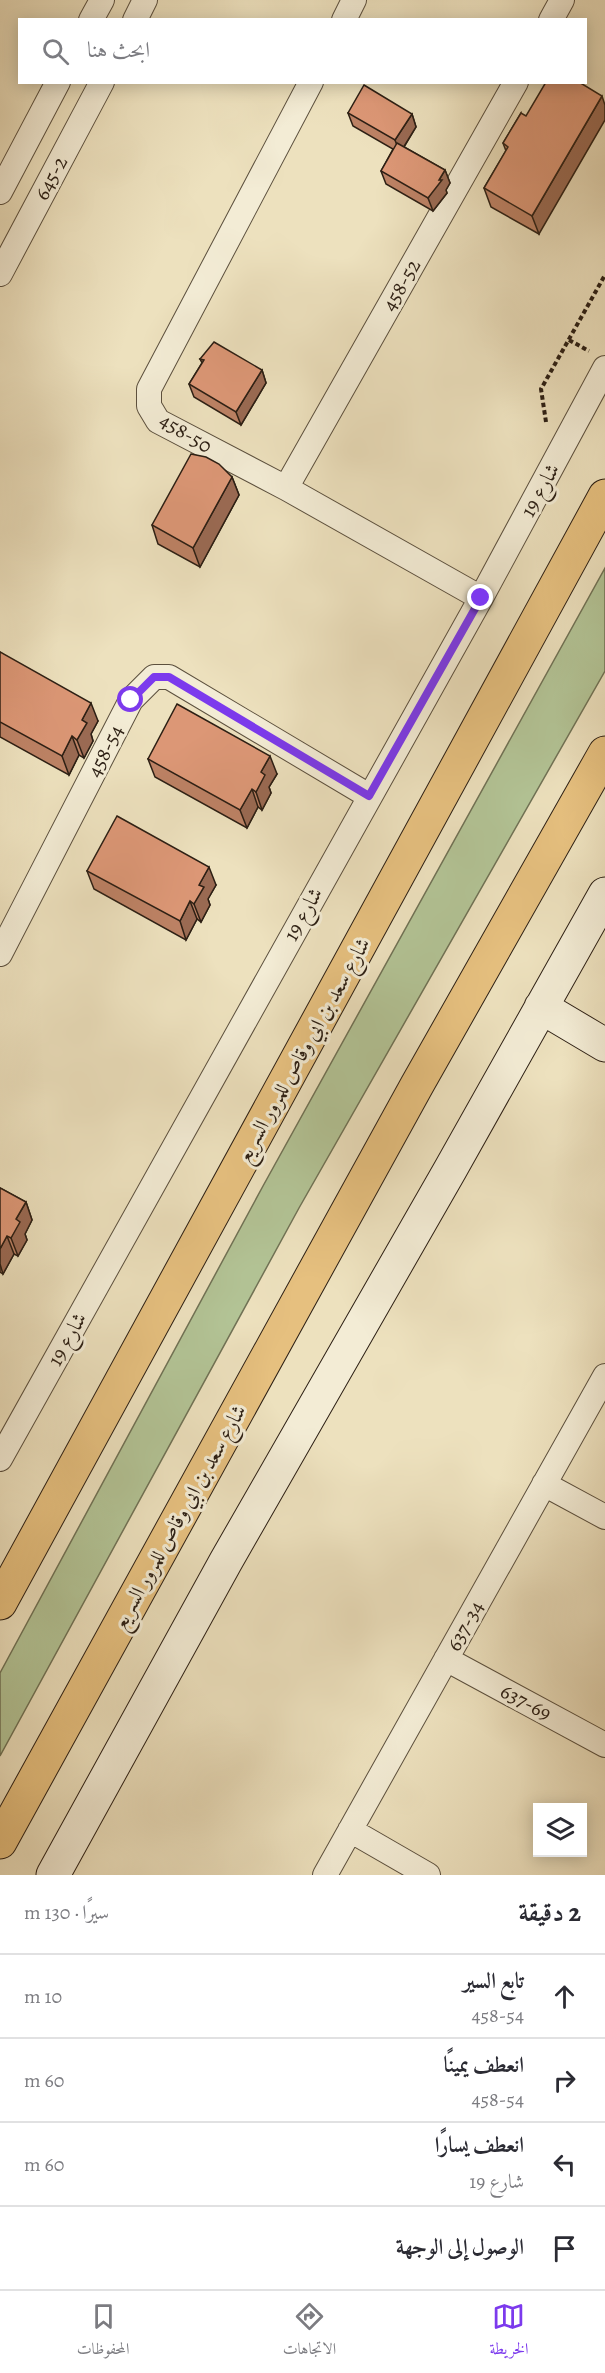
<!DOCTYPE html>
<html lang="ar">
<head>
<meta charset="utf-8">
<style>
  :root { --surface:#fff; --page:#f7f7f7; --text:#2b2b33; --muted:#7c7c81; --line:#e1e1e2; --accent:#7c3aed }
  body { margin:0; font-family:Alegreya,Amiri,serif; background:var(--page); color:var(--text); direction:rtl }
  .controls { position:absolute; right:18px; bottom:18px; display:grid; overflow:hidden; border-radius:0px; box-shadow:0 3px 15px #0003 }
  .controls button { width:54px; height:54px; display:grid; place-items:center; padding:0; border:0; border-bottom:2px solid var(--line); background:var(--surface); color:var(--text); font:30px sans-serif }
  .stop { position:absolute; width:18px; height:18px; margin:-14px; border:4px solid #7c3aed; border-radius:50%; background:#fff }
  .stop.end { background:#7c3aed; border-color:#fff; box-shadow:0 2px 6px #0008 }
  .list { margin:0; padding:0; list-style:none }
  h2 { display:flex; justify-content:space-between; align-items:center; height:78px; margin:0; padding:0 24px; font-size:26px }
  h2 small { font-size:20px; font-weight:400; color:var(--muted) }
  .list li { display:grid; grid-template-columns:39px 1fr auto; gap:18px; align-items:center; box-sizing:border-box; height:84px; padding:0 24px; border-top:2px solid var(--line) }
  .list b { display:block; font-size:22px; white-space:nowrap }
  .list p { margin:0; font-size:20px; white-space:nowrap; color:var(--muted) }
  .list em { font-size:20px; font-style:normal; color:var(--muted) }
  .icon { flex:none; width:33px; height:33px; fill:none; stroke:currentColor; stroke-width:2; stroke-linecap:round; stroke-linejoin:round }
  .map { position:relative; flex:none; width:605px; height:1875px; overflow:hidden; direction:ltr }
  .search { position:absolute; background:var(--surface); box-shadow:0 3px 15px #0003; left:18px; right:18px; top:18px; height:66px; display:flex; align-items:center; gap:15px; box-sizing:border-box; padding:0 21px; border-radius:0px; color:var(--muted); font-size:22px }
  .sheet { height:414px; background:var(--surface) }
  nav { display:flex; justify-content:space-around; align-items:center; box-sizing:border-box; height:84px; border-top:2px solid var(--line); background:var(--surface); font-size:16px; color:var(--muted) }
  nav a { display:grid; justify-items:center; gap:3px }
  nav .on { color:var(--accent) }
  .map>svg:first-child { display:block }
  .green { fill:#b3c496; stroke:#707255; stroke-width:1.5 }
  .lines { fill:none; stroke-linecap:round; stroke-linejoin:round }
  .street-casing { stroke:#5c503e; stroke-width:26 }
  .secondary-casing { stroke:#2c1f14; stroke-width:35 }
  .highway-casing { stroke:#2c1f14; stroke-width:35 }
  .path { stroke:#2c1f14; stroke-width:4; stroke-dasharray:4.5 3; stroke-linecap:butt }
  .street { stroke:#f3ecd5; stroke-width:24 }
  .secondary { stroke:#f3ecd5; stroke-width:33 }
  .highway { stroke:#e6c07f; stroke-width:33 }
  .wall { fill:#bd8265; stroke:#2c1f14; stroke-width:1.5 }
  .shaded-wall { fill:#9a6a53; stroke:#2c1f14; stroke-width:1.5 }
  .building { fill:#dc9776; stroke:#2c1f14; stroke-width:1.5 }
  .route { stroke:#7c3aed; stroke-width:8 }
  .labels { text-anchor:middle; stroke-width:6; stroke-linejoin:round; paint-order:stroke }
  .street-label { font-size:21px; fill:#2c1f14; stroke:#f3ecd5 }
</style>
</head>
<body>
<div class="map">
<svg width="605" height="1875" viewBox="0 0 605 1875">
  <rect width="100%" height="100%" fill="#ede1be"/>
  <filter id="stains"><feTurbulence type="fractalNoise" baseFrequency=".00333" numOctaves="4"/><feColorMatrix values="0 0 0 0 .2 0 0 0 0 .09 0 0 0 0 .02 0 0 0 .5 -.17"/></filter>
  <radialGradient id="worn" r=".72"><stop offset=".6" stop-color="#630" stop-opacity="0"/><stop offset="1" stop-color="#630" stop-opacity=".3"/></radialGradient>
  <path class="green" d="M605 568V671L299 1208 0 1756V1673L263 1186Z"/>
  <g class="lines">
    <g class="street-casing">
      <path id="street" d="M91 20 102 0
        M135 20 145 0
        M344 20 354 0
        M551 20 562 0
        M311 82 149 389V406L158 421 286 488 481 598
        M0 192 58 82
        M0 274 102 82
        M286 488 516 82
        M0 954 131 700 154 677H169L369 796
        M0 1459 481 598 605 368
        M544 1484 605 1517
        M446 1659 605 1745
        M350 1830 428 1875
        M325 1875 605 1376"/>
    </g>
    <g class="secondary-casing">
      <path id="secondary" d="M541 1007 605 1045
        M53 1875 226 1561 450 1170 605 894"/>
    </g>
    <g class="highway-casing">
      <path id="highway" d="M0 1603 605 496
        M0 1842 417 1085 605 753"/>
    </g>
    <path class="path" d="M569 340 589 351
      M546 422 541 389 605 275"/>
    <use href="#street" class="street"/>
    <use href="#secondary" class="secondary"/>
    <use href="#highway" class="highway"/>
  </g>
  <path class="wall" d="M348 113 412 114 416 127 404 147 445 170 450 183 446 190 447 193 433 211 386 184 381 171 393 149 353 126Z
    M521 113 539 234 491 207 484 188 506 151 503 143Z
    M200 359 262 370 266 383 241 425 194 397 189 384 202 363Z
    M232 477 239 495 200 567 158 544 152 525Z
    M0 652 98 721 91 734 93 741 84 758 79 755 69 775 0 737Z
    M148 759 277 774 269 787 271 793 262 810 258 807 247 828 155 777Z
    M87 871 216 885 208 899 210 905 201 922 197 919 186 940 94 889Z
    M0 1188 26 1202 32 1220 25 1234 27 1240 18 1256 14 1254 3 1274 0 1272Z"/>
  <path class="shaded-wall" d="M602 96 605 105V120L539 234 532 216Z
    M412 114 416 127 400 153 395 140Z
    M445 170 450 183 446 190 447 193 433 211 428 198Z
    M262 370 266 383 241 425 236 412Z
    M232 477 239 495 200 567 193 548Z
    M91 703 98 721 91 734 93 741 84 758 77 740 82 720Z
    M72 736 79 755 69 775 62 756Z
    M270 756 277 774 269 787 271 793 262 810 256 792 261 772Z
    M252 789 258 807 247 828 240 810Z
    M209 867 216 885 208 899 210 905 201 922 194 904 199 885Z
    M190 901 197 919 186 940 180 921Z
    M26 1202 32 1220 25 1234 27 1240 18 1256 11 1238 16 1219Z
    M7 1236 14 1254 3 1274 0 1264V1249Z"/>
  <path class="building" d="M546 82H579L602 96 532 216 484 188 508 147 503 143 521 113 526 116Z
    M364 85 412 114 395 140 348 113Z
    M397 143 445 170 439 180H442L428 198 381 171Z
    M214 342 262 370 236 412 189 384 204 360 200 359Z
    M191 454 206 457 219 464 232 477 193 548 152 525Z
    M0 652 91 703 82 720 87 723 77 740 72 736 62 756 0 722Z
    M177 704 270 756 261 772 265 775 256 792 252 789 240 810 148 759Z
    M117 816 209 867 199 885 204 887 194 904 190 901 180 921 87 871Z
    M0 1188 26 1202 16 1219 20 1222 11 1238 7 1236 0 1249Z"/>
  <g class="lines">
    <path class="route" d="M131 700 154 677H169L369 796 481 598"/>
  </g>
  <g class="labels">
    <g class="street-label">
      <text transform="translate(51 178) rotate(-62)" y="7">645-2</text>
      <text transform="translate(401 285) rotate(-60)" y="7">458-52</text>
      <text transform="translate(186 433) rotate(31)" y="7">458-50</text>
      <text transform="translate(540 490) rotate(-61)" y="7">شارع 19</text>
      <text transform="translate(105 751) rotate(-63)" y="7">458-54</text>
      <text transform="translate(303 914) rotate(-61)" y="7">شارع 19</text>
      <text transform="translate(303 1050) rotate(-61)" y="7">شارع سعد بن ابي وقاص للمرور السريع</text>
      <text transform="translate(67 1339) rotate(-61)" y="7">شارع 19</text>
      <text transform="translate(179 1517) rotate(-61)" y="7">شارع سعد بن ابي وقاص للمرور السريع</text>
      <text transform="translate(465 1626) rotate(-61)" y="7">637-34</text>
      <text transform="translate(526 1702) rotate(28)" y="7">637-69</text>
    </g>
  </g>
  <rect width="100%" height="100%" filter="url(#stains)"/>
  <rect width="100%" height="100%" fill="url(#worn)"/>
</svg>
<div class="controls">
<button><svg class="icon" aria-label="layers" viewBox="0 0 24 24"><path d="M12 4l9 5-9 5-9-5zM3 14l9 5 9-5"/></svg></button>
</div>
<div class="stop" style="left:131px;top:700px"></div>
<div class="stop end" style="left:481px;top:598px"></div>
<div class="search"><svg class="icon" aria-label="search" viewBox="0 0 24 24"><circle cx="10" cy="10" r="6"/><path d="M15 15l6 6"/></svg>ابحث هنا</div>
</div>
<section class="sheet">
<h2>2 دقيقة<small>سيرًا · 130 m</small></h2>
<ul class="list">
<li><svg class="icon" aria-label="ahead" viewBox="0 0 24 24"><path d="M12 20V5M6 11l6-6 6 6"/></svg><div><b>تابع السير</b><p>458-54</p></div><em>10 m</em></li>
<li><svg class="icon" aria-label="right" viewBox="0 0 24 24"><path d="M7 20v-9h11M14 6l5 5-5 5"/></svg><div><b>انعطف يمينًا</b><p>458-54</p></div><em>60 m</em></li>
<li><svg class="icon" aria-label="left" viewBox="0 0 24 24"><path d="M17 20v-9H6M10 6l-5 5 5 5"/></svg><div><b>انعطف يسارًا</b><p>شارع 19</p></div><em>60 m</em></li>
<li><svg class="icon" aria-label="arrive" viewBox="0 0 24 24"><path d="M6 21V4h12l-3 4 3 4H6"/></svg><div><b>الوصول إلى الوجهة</b></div></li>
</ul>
</section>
<nav>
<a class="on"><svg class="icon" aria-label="map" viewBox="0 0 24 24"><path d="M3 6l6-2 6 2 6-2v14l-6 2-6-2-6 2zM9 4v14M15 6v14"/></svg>الخريطة</a>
<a><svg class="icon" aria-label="directions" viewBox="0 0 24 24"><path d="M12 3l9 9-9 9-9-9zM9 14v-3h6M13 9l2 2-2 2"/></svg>الاتجاهات</a>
<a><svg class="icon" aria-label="saved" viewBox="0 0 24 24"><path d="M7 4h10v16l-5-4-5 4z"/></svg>المحفوظات</a>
</nav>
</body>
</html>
